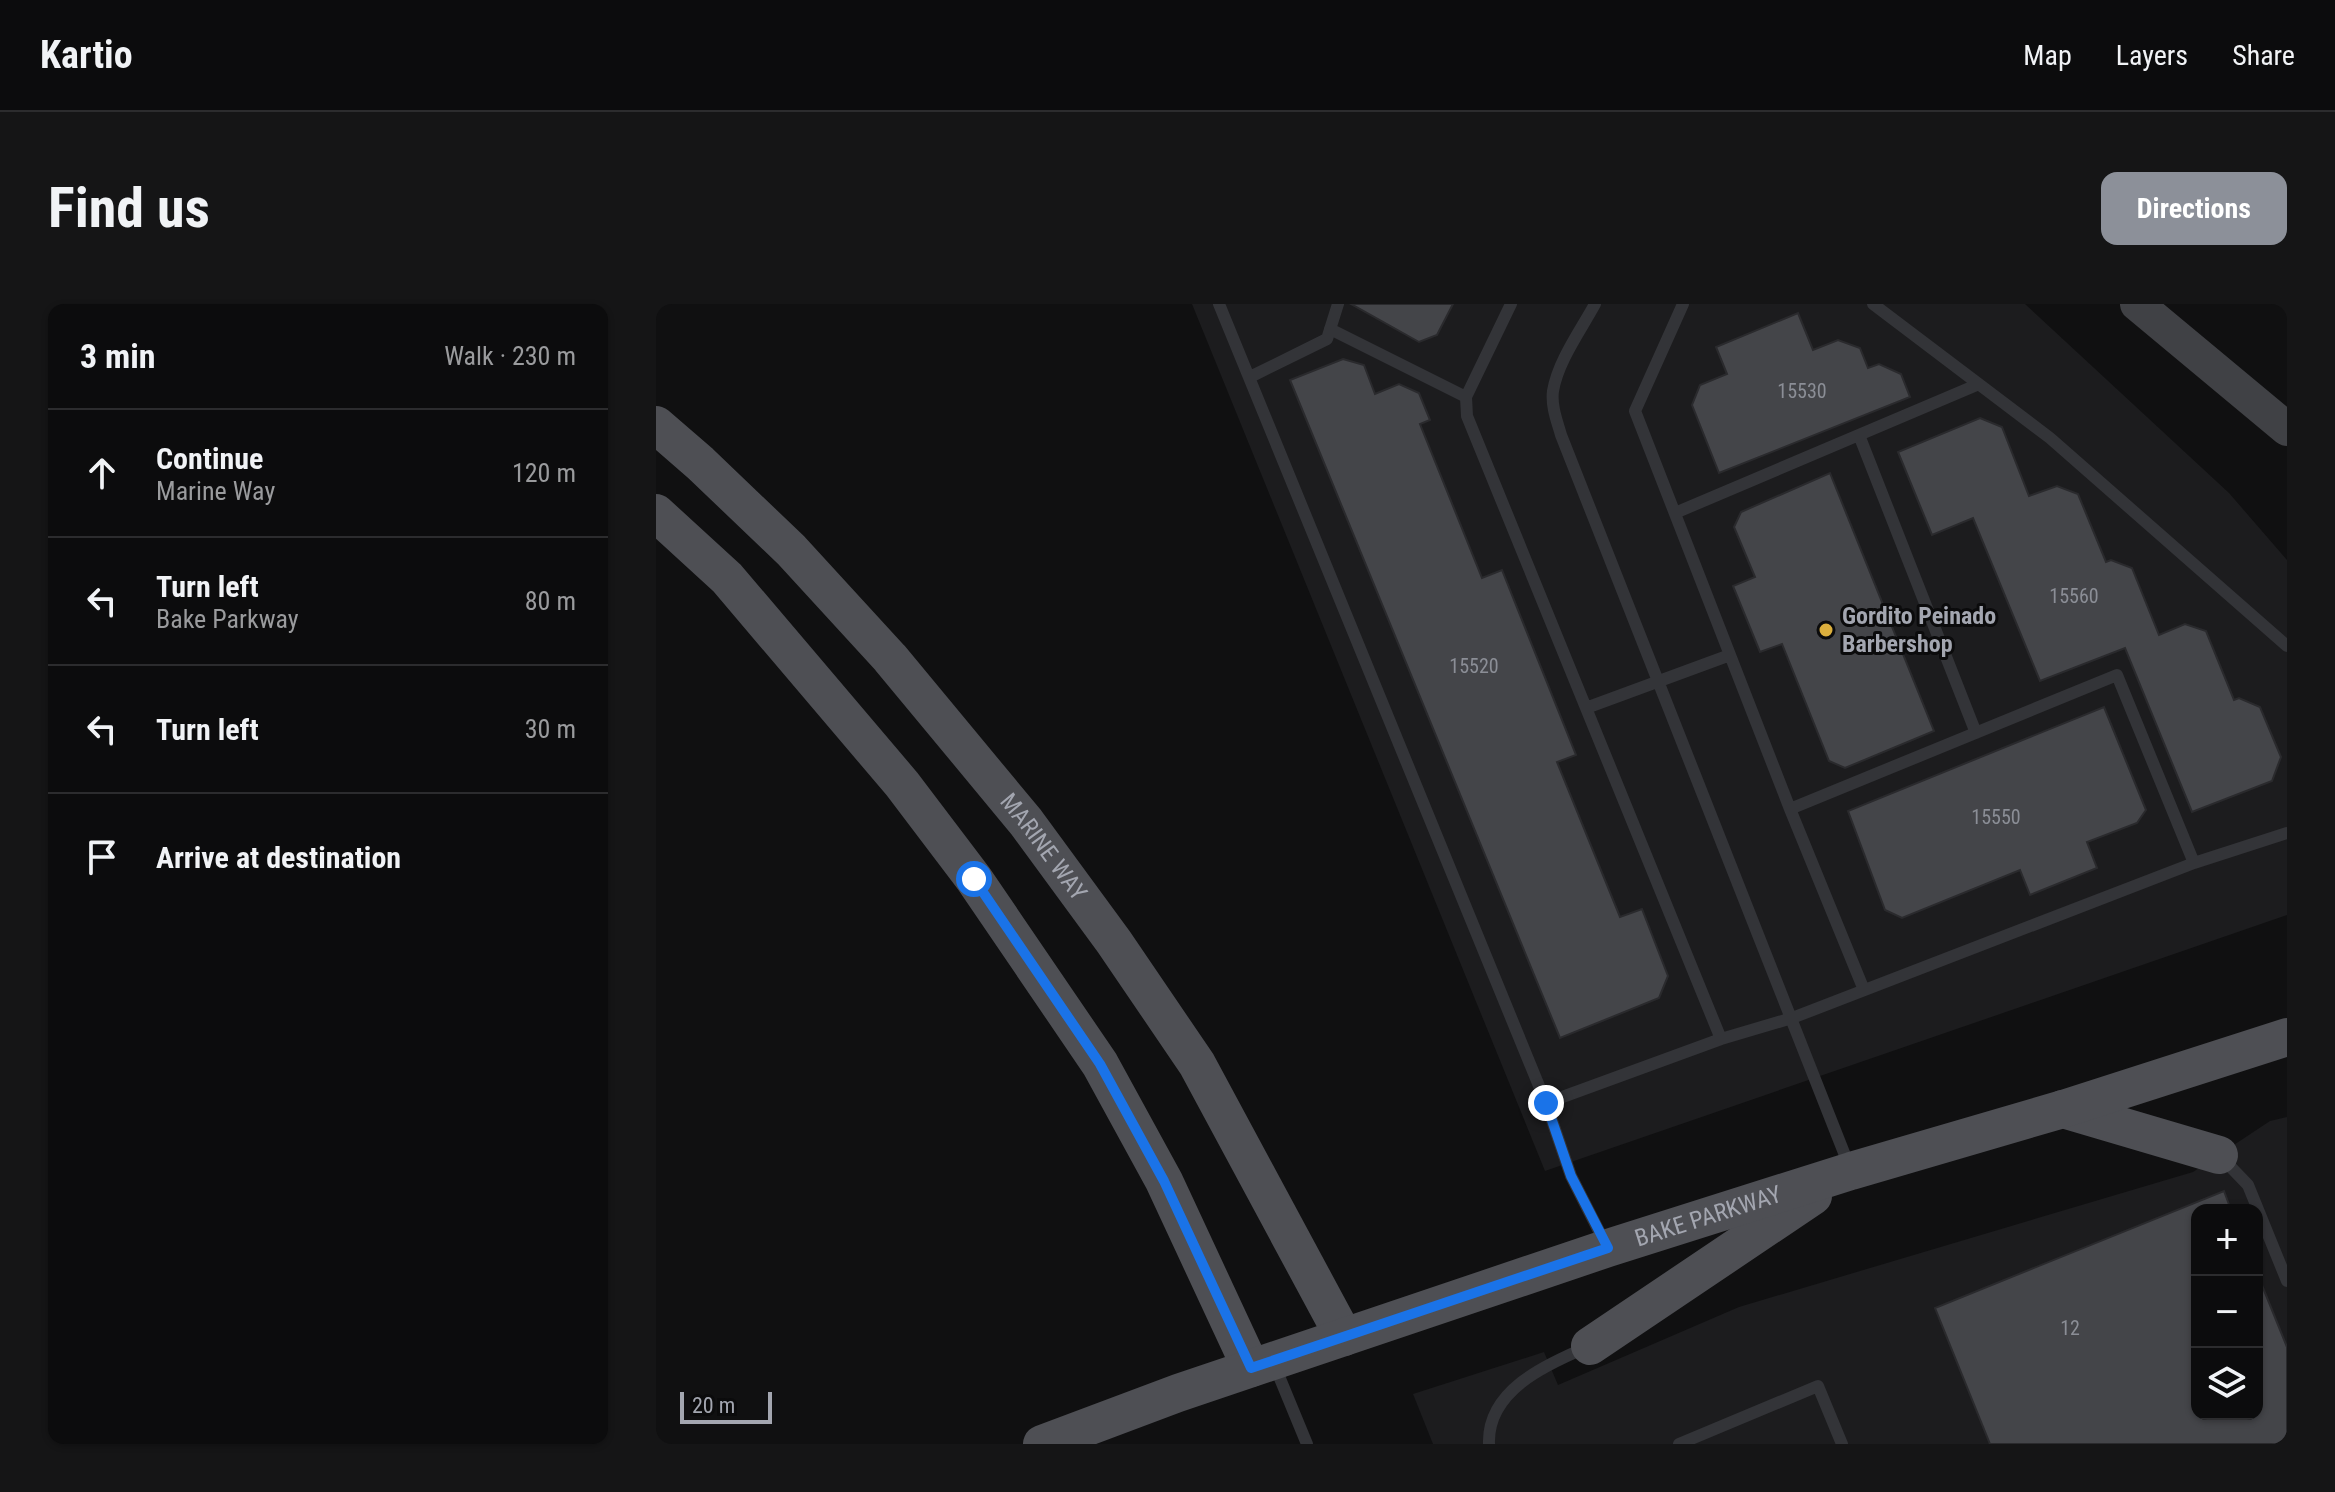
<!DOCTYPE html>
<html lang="en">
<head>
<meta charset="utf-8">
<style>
  :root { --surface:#0c0c0d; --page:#151516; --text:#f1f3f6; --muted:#9a9b9d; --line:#2c2c2e; --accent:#8c9099 }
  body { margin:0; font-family:"Roboto Condensed",sans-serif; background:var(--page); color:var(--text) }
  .controls { position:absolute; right:24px; bottom:24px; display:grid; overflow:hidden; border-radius:16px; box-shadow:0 2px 6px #0004 }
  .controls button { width:72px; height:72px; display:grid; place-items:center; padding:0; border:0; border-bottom:2px solid var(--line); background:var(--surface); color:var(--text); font:40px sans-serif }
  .scale { position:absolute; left:24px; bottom:20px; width:92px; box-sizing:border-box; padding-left:8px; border:4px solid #a3a6b0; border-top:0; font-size:22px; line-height:28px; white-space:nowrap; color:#a3a6b0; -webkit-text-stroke:6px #0b0b0c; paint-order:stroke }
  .stop { position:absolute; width:24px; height:24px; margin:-18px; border:6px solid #1a73e8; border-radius:50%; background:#fff }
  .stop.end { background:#1a73e8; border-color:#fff; box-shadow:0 2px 8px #0008 }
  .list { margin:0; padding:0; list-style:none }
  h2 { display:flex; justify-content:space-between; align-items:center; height:104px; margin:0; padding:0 32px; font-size:34px }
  h2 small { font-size:26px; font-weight:400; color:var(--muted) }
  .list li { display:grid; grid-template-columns:52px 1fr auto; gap:24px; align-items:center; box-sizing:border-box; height:128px; padding:0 32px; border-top:2px solid var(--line) }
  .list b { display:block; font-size:30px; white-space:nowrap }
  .list p { margin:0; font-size:26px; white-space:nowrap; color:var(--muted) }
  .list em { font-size:26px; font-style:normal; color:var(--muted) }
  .icon { flex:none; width:44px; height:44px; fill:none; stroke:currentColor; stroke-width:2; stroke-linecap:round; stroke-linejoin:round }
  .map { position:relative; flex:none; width:1631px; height:1140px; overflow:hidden; border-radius:16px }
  header { display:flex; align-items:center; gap:48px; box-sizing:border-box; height:112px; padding:0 40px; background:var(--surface); border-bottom:2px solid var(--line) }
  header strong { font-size:38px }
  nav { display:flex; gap:44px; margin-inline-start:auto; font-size:28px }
  .intro { display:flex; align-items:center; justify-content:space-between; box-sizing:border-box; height:192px; padding:0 48px }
  h1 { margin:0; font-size:56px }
  .button { padding:20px 36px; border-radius:16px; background:var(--accent); color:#fff; font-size:28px; font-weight:700 }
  main { display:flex; gap:48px; padding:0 48px }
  aside { flex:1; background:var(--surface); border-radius:16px; box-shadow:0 2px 6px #0004 }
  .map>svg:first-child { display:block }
  .built { fill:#1c1c1e; fill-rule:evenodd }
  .building { fill:#444549; stroke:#2a2a2d; stroke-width:2 }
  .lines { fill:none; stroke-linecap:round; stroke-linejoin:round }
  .lane { stroke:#333438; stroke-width:12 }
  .secondary { stroke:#404145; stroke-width:34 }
  .primary { stroke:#4e4f54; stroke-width:38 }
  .route { stroke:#1a73e8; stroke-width:10 }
  .poi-dot { fill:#dcaf3d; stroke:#0b0b0c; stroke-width:3 }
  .labels { text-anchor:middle; stroke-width:6; stroke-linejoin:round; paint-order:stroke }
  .number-label { font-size:20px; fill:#8b8e96 }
  .poi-label { font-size:24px; font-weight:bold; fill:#a3a6b0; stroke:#0b0b0c; text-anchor:start }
  .street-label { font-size:24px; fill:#a3a6b0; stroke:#0b0b0c }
</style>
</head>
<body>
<header>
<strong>Kartio</strong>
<nav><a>Map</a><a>Layers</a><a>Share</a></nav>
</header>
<div class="intro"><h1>Find us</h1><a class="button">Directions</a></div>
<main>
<aside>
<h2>3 min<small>Walk · 230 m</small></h2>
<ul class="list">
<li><svg class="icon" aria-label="ahead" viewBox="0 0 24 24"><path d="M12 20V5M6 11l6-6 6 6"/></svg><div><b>Continue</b><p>Marine Way</p></div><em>120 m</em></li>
<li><svg class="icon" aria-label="left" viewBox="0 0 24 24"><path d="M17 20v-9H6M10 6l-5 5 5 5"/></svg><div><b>Turn left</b><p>Bake Parkway</p></div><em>80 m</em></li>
<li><svg class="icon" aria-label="left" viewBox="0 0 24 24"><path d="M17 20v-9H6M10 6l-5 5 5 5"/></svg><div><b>Turn left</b></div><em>30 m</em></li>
<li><svg class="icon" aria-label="arrive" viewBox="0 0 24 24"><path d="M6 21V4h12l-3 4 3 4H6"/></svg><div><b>Arrive at destination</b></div></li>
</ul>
</aside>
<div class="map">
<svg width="1631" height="1140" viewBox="0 0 1631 1140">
  <rect width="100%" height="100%" fill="#101011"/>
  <path class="built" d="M536 0H1369L1573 189 1631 256V611L889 867Z
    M1631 813V1140H777L757 1090 888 1048 902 1081 1083 1003 1537 868 1614 817ZM1541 906H1601V1110H1541Z"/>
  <path class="building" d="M695 0H797L781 31 763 38Z
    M1142 9 1157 46 1182 36 1204 44 1212 64 1223 60 1245 70 1254 93 1063 169 1036 101 1044 81 1071 70 1060 43Z
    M687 55 708 61 719 90 743 80 763 89 774 116 764 120 826 274 846 266 920 451 901 458 964 613 986 605 1012 672 1003 694 904 734 634 76Z
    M1324 114 1346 123 1373 192 1401 182 1422 190 1450 258 1455 256 1476 264 1503 331 1529 320 1550 327 1578 396 1583 394 1604 403 1625 453 1616 477 1536 508 1469 344 1384 377 1317 214 1276 231 1242 148Z
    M1174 169 1278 427 1189 464 1173 457 1126 340 1104 348 1077 282 1099 273 1078 223 1085 208Z
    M1448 403 1490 506 1481 519 1431 538 1441 564 1374 591 1364 566 1246 614 1229 606 1192 507Z
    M1568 887 1575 906H1541V1110H1601V969L1631 1043V1140H1334L1279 1004Z"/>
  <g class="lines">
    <path class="lane" d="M563 0 890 799 1065 735 1136 714 1538 559 1631 529
      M855 0 810 93 811 112 1065 735
      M939 0C925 26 902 57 897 87 895 102 901 117 905 131L1194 864
      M1027 0 979 107 1134 505 1208 686
      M1217 0 1394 134 1631 342
      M674 25 810 93
      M594 73 671 35 682 0
      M1203 131 1320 429
      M1019 209 1323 80
      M930 404 1074 351
      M1134 505 1461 371 1538 559
      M890 799 915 872 950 941
      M1566 854 1592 881 1631 977
      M618 1060 651 1140
      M833 1140C831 1087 889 1061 929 1044
      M1023 1140 1162 1082 1186 1140"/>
    <path class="secondary" d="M1481 0 1631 125"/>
    <g class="primary">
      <path id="s1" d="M0 121 44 159 135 246 234 354 370 518 458 638 541 760 688 1033"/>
      <path d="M0 209 71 274 246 480 318 575 444 760 508 877 595 1064"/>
      <path d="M1407 805 1563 851"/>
      <path d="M934 1042 1157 892"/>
      <path id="s2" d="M386 1140 522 1089 952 944 1195 867 1407 805 1631 733"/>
    </g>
  </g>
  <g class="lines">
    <path class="route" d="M318 575 444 760 508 877 595 1064 952 944 915 872 890 799"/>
  </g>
  <circle class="poi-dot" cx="1170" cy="326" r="8"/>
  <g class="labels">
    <g class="number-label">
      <text x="1146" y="94">15530</text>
      <text x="1418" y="299">15560</text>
      <text x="818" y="369">15520</text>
      <text x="1340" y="520">15550</text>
      <text x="1414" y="1031">12</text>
    </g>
    <g class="poi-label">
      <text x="1186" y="320">Gordito Peinado<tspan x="1186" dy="28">Barbershop</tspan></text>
    </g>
    <g class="street-label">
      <text dy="8" stroke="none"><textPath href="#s1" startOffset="574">MARINE WAY</textPath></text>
      <text dy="8" stroke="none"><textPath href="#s2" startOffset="704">BAKE PARKWAY</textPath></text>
    </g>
  </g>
</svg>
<div class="controls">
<button>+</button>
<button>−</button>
<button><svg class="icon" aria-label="layers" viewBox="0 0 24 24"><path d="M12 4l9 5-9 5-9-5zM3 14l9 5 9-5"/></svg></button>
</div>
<div class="scale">20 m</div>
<div class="stop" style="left:318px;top:575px"></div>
<div class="stop end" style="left:890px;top:799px"></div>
</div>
</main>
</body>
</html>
